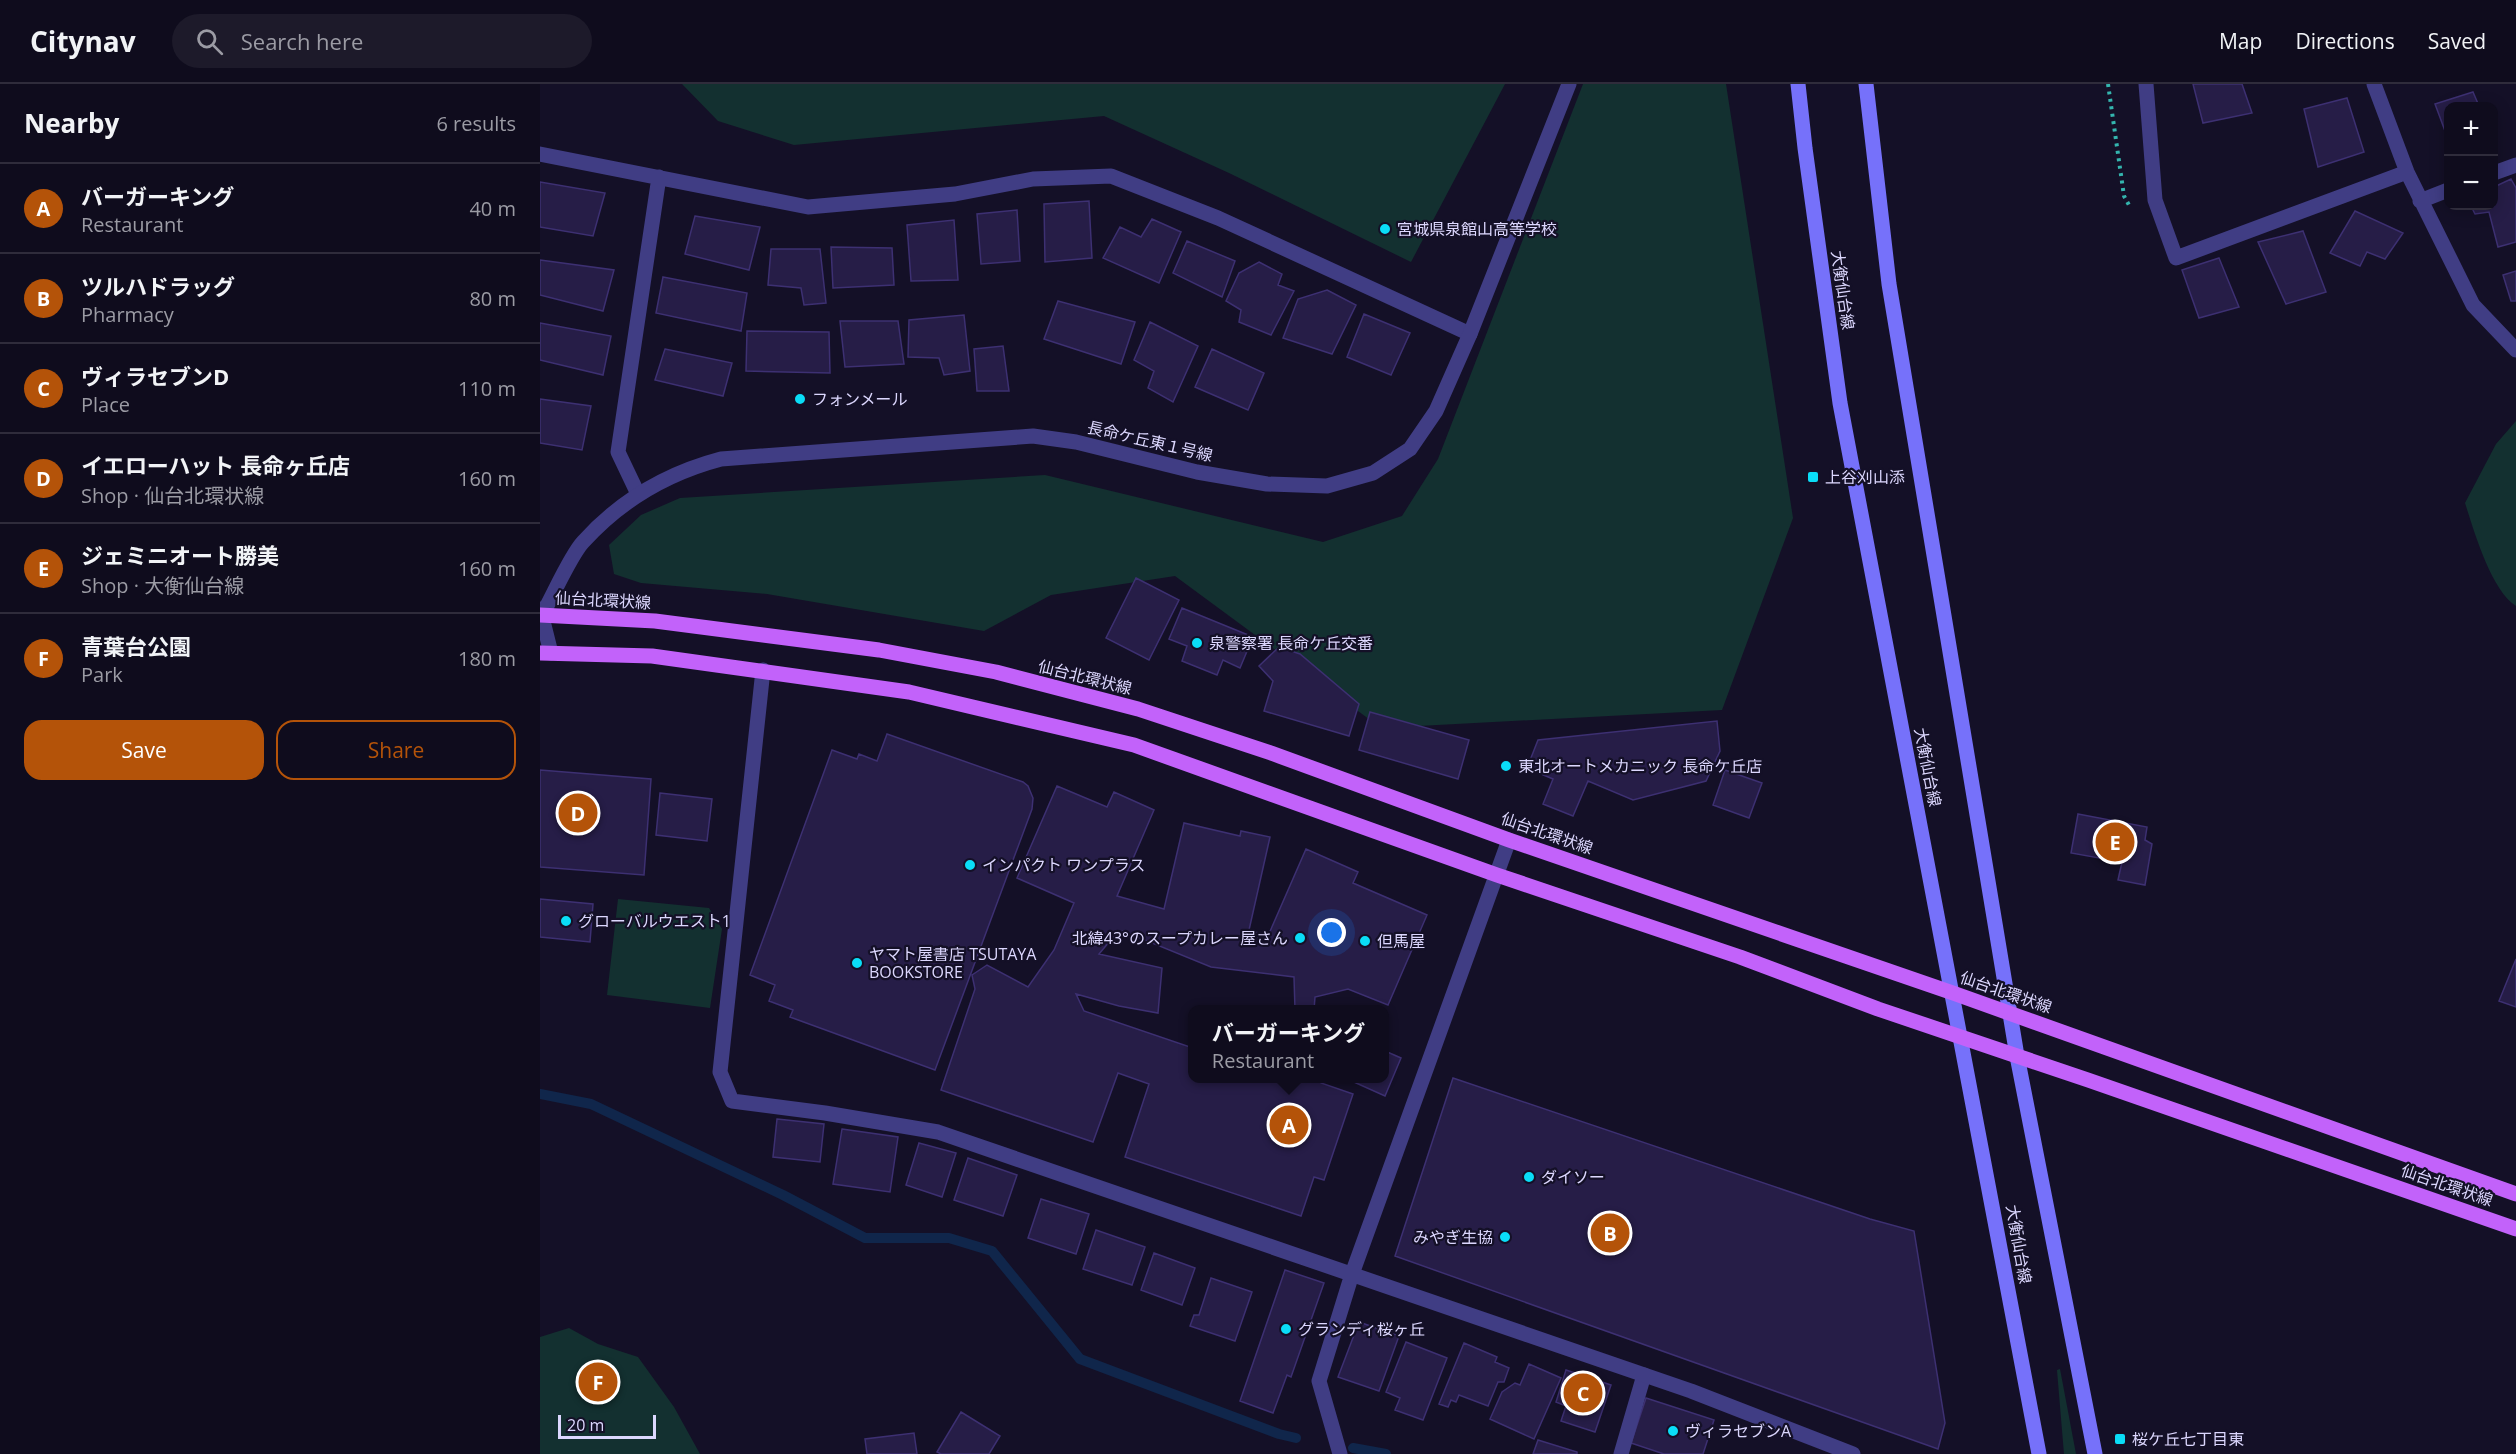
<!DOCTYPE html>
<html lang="en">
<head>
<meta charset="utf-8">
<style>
  :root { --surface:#0f0c1d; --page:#1d1a2a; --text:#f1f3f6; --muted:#9b9ba4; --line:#2f2c3b; --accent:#b45309 }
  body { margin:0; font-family:"Open Sans","Noto Sans JP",sans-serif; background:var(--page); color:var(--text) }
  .controls { position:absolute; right:18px; top:18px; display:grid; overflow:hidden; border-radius:12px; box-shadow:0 3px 15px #0003 }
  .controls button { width:54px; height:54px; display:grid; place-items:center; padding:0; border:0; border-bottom:2px solid var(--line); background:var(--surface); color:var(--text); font:30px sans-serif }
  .scale { position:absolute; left:18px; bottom:15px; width:98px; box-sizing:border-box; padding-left:6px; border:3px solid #dcd7fe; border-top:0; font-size:16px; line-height:21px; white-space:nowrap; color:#dcd7fe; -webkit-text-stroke:4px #141027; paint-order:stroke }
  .you { position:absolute; left:792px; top:849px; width:21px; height:21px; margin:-15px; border:4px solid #fff; border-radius:50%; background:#1a73e8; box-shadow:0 0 0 9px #1a73e833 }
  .badge { display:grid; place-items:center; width:39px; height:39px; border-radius:50%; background:var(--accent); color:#fff; font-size:20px; font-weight:700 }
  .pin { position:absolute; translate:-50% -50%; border:3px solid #fff; box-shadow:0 2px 6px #0006 }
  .popup { position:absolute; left:648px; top:921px; width:201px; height:78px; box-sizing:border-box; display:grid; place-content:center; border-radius:12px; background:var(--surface); filter:drop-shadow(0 2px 4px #0005); font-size:20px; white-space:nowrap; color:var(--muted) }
  .popup b { font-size:22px; color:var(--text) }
  .popup::after { content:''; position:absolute; left:50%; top:100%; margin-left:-12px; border:12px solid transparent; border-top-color:var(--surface) }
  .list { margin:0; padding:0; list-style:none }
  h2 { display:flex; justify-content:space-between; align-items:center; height:78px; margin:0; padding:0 24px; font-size:26px }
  h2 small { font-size:20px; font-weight:400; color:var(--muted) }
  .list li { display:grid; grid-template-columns:39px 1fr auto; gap:18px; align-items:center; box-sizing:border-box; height:90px; padding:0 24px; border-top:2px solid var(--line) }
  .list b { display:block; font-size:22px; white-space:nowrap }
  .list p { margin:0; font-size:20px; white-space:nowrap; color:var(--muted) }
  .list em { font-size:20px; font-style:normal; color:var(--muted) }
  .actions { display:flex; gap:12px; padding:18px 24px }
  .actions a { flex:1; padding:14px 0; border:2px solid var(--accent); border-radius:18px; text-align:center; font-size:21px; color:var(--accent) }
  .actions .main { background:var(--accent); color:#fff }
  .icon { flex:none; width:33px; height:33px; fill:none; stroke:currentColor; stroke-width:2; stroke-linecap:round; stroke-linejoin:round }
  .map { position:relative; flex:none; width:1976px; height:1370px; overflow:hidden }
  header { display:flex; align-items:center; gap:36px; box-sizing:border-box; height:84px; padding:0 30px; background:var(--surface); border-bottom:2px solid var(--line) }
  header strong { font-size:28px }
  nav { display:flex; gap:33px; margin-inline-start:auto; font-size:21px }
  .search { width:420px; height:54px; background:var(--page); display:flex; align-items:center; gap:15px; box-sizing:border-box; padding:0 21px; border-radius:33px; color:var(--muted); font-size:22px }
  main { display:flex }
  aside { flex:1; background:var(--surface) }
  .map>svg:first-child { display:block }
  .green { fill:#133030 }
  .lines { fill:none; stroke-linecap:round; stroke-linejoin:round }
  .stream { stroke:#10264b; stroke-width:10 }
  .building { fill:#261d47; stroke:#3d3072; stroke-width:1.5 }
  .path { stroke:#34b5ae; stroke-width:4; stroke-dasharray:3 4.5; stroke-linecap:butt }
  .service { stroke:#403d84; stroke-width:15 }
  .minor { stroke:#403d84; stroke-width:15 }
  .tertiary { stroke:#403d84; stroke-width:15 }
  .secondary { stroke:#7671fa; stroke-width:15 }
  .primary { stroke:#c262fa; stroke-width:15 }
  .poi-dot { fill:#0addf7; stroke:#141027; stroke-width:2 }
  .labels { text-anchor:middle; stroke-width:4.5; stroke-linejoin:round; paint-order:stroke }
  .poi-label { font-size:16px; fill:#dcd7fe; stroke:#141027; text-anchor:start }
  .street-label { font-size:16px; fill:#dcd7fe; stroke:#141027 }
</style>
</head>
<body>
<header>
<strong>Citynav</strong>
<div class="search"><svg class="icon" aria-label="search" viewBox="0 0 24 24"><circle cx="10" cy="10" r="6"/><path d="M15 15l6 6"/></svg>Search here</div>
<nav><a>Map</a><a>Directions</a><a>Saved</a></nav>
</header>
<main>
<aside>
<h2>Nearby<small>6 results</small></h2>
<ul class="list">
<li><span class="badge">A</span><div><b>バーガーキング</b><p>Restaurant</p></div><em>40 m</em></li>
<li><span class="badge">B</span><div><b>ツルハドラッグ</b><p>Pharmacy</p></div><em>80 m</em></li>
<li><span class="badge">C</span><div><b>ヴィラセブンD</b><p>Place</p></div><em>110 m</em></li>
<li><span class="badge">D</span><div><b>イエローハット 長命ヶ丘店</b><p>Shop · 仙台北環状線</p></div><em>160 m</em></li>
<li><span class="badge">E</span><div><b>ジェミニオート勝美</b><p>Shop · 大衡仙台線</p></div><em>160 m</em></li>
<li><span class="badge">F</span><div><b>青葉台公園</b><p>Park</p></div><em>180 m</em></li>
</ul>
<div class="actions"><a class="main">Save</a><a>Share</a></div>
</aside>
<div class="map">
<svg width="1976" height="1370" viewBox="0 0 1976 1370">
  <rect width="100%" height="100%" fill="#141027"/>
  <path class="green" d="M142 0H965L871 178 689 89 564 32 254 61 178 37Z
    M1043 0H1186L1253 434 1182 626 841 644 635 492 511 511 444 547 227 510 101 499 74 490 69 461 101 431 140 414 505 391 783 458 862 432 898 375Z
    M1976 337V522C1951 506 1934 447 1925 419L1956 360Z
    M78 815 169 824 182 845 170 924 67 911Z
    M29 1244 58 1260 98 1273 134 1323 160 1370H0V1253Z
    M1520 1285 1536 1370H1524L1517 1286Z"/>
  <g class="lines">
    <path class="stream" d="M0 1010 51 1020 243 1111 325 1154H409L452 1167 540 1275 739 1350 756 1354
      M813 1364 846 1370"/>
  </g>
  <path class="building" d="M1653 0H1702L1712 29 1663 39Z
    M1933 8 1939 22H1908V55L1895 20Z
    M1807 14 1824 68 1778 83 1764 25Z
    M1971 95 1976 104V158L1958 163 1949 128 1935 130 1931 122H1954V103Z
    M0 98 65 109 53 152 0 143Z
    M549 117 552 174 505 178 504 120Z
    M477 126 480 177 441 180 437 130Z
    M1815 127 1863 149 1845 175 1827 168 1820 182 1790 169Z
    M155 132 220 143 209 186 145 170Z
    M612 135 641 148 619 199 563 174 580 143 601 153Z
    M414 136 418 196 371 197 367 141Z
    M1763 147 1786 208 1746 220 1718 158Z
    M647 157 695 177 682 213 633 189Z
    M291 163 352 164 354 201 293 204Z
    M231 165H280L286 219 264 221 261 204 228 201Z
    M1679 174 1699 223 1659 234 1642 186Z
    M0 176 74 186 63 227 0 211Z
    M719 178 742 190 738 201 754 207 731 251 699 238 701 226 686 217 699 189Z
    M1976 187V217H1971L1963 191Z
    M123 193 207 209 201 247 116 229Z
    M787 206 816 221 792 270 743 254 758 215Z
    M518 217 595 238 581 280 504 255Z
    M824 230 870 249 851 291 807 273Z
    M424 231 430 287 404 291 399 274 368 273 369 236Z
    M300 237H358L364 280 305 283Z
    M610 238 658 262 633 318 608 304 614 287 594 276Z
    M0 239 71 252 63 291 0 276Z
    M207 247 289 248 290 289 206 287Z
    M463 262 469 307H437L434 265Z
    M125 265 192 279 183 312 115 296Z
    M672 265 724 289 708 326 655 303Z
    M0 315 51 322 42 366 0 359Z
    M596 494 639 516 609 576 566 554Z
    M642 524 713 553 700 584 683 576 677 591 642 577 647 562 629 555Z
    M739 563 760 570 819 620 809 652 724 627 733 597 719 582Z
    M830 628 929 656 918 695 819 666Z
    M1177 637 1180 667 1166 697 1093 716 1048 697 1033 732 1003 720 1013 695 987 684 998 656Z
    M347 650 483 698 488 702 493 714 492 725 395 986 250 933 253 926 229 917 235 901 210 891 292 666 317 675 319 670 337 677Z
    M0 686 111 695 104 791 0 783Z
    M1185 686 1222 699 1209 734 1173 721Z
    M517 702 567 723 574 708 614 726 577 812 624 825 644 739 700 752 701 747 730 753 709 846 728 852 766 765 818 788 813 799 887 831 848 921 808 905 775 913 774 926H755L754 893 671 883 583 847 575 851 559 870 622 884 618 929 579 922 536 910 544 927 653 964V994H779L781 999 813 1010 784 1096 774 1093 761 1132 585 1073 609 1000 578 989 553 1058 401 1006 435 905 432 891 447 881 488 903 514 866 534 819 477 794Z
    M120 709 172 715 167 757 116 751Z
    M1538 730 1607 743 1605 756 1612 760 1605 801 1578 796 1582 778 1531 769Z
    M0 815 53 820 50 858 0 853Z
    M1976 875V923L1959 917Z
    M845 967 861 974 845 1012 805 994H845Z
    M913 994 1330 1135 1374 1147 1405 1339 1398 1365 855 1172Z
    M237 1035 284 1040 280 1078 233 1073Z
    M302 1045 358 1053 350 1108 293 1100Z
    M379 1059 416 1069 402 1113 366 1101Z
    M428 1074 477 1091 463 1132 414 1116Z
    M501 1115 549 1130 536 1170 488 1154Z
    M556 1146 605 1163 592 1201 543 1185Z
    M614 1169 655 1184 642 1221 601 1206Z
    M745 1186 784 1199 751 1293 747 1291 733 1329 700 1317Z
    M671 1194 712 1208 695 1257 650 1242 654 1231H659Z
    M819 1238 859 1252 839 1307 798 1293Z
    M866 1258 907 1274 883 1336 855 1326 860 1314 846 1308Z
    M924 1259 957 1273 955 1278 969 1284 964 1298H958L948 1322 919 1311 916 1318 911 1316 908 1323 899 1320Z
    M989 1280 1021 1294 994 1355 950 1335 962 1308 975 1299 980 1301Z
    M1026 1286 1071 1301 1055 1348 1021 1337 1026 1322 1016 1318Z
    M1106 1314 1174 1336 1163 1370H1124L1091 1359Z
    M421 1328 460 1352 449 1370H401L397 1368Z
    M374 1349 377 1370H327L325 1355Z
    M998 1356 1037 1368V1370H993Z"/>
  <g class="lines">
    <path class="path" d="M1568 0 1584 112 1590 123"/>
    <path class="service" d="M1081 1370 1104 1291"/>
    <path class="minor" d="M1606 0 1615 116 1636 174 1867 88
      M1834 0 1867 88 1933 221 1976 266
      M0 70 268 123 415 110 493 95 571 92 678 134 930 250
      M1954 89 1976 81
      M1880 117 1908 106
      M98 410 78 368 119 93
      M223 586 180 988 192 1017 285 1029 398 1048 1151 1307 1313 1370
      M800 1370 779 1297 812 1190 969 756"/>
    <path class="tertiary" d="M0 525 11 569
      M2 531C13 512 30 472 43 458 80 417 128 389 181 375L493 352 536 358 657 388 727 400 787 402 833 389 870 365 896 327 930 250 1029 0"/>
    <path class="secondary" d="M1258 0 1265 64 1300 319 1499 1370
      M1326 0 1349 200 1477 972 1555 1370"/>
    <path class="primary" d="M0 531 115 537 339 566 456 588 598 625 731 669 969 756 1413 909 1976 1110
      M0 569 112 572 369 608 594 661 957 791 1200 873 1338 925 1548 996 1976 1145"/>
  </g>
  <g class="poi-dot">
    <circle cx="845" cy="145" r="6"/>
    <circle cx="260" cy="315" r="6"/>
    <rect x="1267" y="387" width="12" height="12" rx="3"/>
    <circle cx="657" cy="559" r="6"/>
    <circle cx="966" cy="682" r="6"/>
    <circle cx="430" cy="781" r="6"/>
    <circle cx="26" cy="837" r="6"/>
    <circle cx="760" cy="854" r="6"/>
    <circle cx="825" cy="857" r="6"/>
    <circle cx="317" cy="879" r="6"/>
    <circle cx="989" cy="1093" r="6"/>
    <circle cx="965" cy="1153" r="6"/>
    <circle cx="746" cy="1245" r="6"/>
    <circle cx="1133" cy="1347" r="6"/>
    <rect x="1574" y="1349" width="12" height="12" rx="3"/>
  </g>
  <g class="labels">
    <g class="poi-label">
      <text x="857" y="151">宮城県泉館山高等学校</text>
      <text x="272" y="321">フォンメール</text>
      <text x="1285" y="399">上谷刈山添</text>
      <text x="669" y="565">泉警察署 長命ケ丘交番</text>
      <text x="978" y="688">東北オートメカニック 長命ケ丘店</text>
      <text x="442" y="787">インパクト ワンプラス</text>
      <text x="38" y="843">グローバルウエスト1</text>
      <text x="748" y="860" text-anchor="end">北緯43°のスープカレー屋さん</text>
      <text x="837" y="863">但馬屋</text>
      <text x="329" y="876">ヤマト屋書店 TSUTAYA<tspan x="329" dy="18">BOOKSTORE</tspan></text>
      <text x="1001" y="1099">ダイソー</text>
      <text x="953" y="1159" text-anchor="end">みやぎ生協</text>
      <text x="758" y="1251">グランディ桜ヶ丘</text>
      <text x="1145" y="1353">ヴィラセブンA</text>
      <text x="1592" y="1361">桜ケ丘七丁目東</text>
    </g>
    <g class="street-label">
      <text transform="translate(1303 206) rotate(82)" y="6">大衡仙台線</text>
      <text transform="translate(610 357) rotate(13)" y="6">長命ケ丘東１号線</text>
      <text transform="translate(63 516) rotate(3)" y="6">仙台北環状線</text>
      <text transform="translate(545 593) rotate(14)" y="6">仙台北環状線</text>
      <text transform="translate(1388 683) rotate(79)" y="6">大衡仙台線</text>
      <text transform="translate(1007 749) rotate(19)" y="6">仙台北環状線</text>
      <text transform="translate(1466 908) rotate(19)" y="6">仙台北環状線</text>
      <text transform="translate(1907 1101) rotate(19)" y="6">仙台北環状線</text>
      <text transform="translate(1479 1160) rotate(80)" y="6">大衡仙台線</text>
    </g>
  </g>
</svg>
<div class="controls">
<button>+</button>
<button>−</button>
</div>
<div class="scale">20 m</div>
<div class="you"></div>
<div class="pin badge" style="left:749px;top:1041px">A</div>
<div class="popup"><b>バーガーキング</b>Restaurant</div>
<div class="pin badge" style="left:1070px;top:1149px">B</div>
<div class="pin badge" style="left:1043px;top:1309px">C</div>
<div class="pin badge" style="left:38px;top:729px">D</div>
<div class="pin badge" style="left:1575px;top:758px">E</div>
<div class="pin badge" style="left:58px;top:1298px">F</div>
</div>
</main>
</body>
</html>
